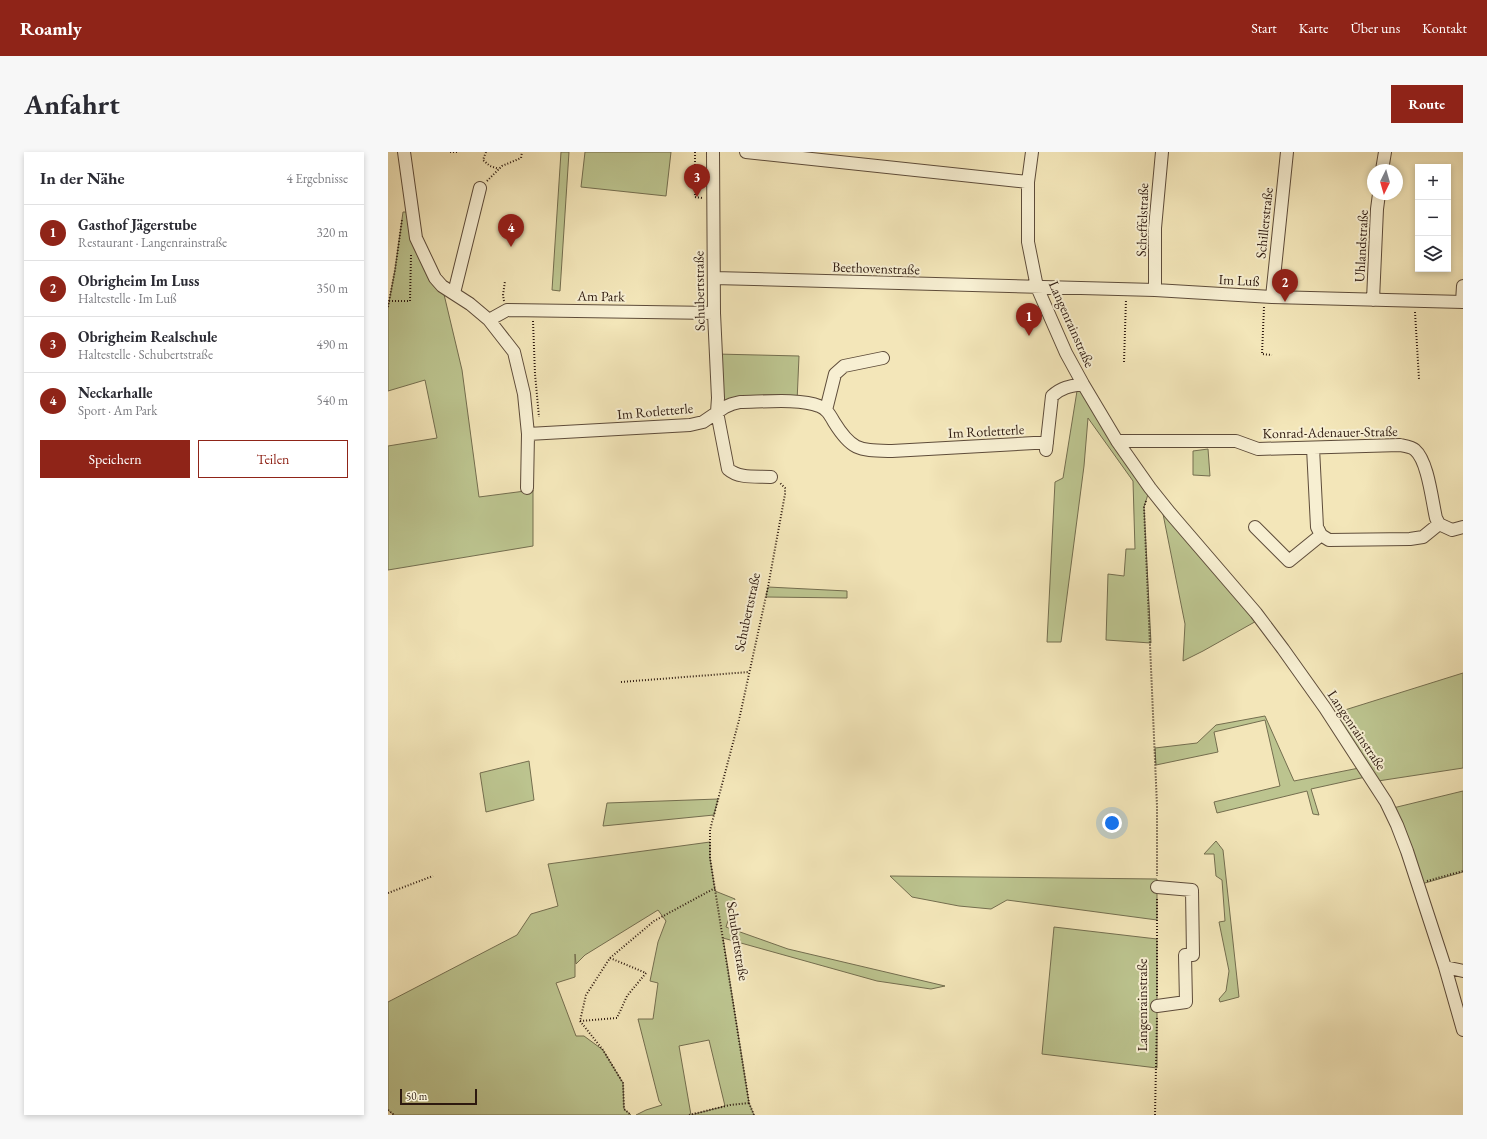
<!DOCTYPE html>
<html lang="de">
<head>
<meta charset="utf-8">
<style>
  :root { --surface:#fff; --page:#f7f7f7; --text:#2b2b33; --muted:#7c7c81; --line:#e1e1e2; --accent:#8f2418 }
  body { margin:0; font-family:"EB Garamond",serif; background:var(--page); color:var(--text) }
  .controls { position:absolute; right:12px; top:12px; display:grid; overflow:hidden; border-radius:0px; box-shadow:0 2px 6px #0003 }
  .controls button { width:36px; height:36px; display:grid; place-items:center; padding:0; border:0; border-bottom:1px solid var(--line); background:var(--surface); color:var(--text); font:20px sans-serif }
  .compass { position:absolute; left:979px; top:12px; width:36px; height:36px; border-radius:50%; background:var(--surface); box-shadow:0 2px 6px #0003; rotate:185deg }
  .scale { position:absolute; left:12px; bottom:10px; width:77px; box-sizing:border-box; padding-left:4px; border:2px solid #2d190f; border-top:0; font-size:11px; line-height:14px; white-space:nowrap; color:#2d190f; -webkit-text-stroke:3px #f7efd2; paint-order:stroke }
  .you { position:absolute; left:724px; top:671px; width:14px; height:14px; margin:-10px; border:3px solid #fff; border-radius:50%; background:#1a73e8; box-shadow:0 0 0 6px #1a73e833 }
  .badge { display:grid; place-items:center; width:26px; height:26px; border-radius:50%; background:var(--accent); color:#fff; font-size:13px; font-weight:700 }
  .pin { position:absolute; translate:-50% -33px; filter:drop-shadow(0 1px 2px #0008) }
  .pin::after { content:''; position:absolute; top:21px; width:14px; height:12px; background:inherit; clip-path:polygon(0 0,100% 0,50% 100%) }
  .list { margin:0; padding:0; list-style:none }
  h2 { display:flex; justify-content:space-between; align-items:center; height:52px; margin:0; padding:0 16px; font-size:17px }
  h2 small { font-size:13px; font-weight:400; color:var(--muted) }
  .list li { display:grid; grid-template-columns:26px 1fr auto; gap:12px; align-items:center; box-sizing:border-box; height:56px; padding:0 16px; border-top:1px solid var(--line) }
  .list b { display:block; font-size:15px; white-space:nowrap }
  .list p { margin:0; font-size:13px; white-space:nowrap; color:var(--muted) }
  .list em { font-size:13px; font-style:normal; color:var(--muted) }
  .actions { display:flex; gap:8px; padding:12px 16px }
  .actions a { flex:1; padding:9px 0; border:1px solid var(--accent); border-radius:0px; text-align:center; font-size:14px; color:var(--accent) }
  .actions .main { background:var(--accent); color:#fff }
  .icon { flex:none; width:22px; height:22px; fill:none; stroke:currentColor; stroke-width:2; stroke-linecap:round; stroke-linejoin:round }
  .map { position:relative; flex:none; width:1075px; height:963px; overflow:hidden; border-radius:0px }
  header { display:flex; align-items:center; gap:24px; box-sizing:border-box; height:56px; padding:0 20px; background:var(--accent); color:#fff }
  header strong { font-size:19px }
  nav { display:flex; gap:22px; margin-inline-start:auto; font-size:14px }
  .intro { display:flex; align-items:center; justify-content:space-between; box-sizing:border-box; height:96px; padding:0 24px }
  h1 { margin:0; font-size:28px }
  .button { padding:10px 18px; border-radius:0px; background:var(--accent); color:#fff; font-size:14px; font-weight:700 }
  main { display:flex; gap:24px; padding:0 24px }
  aside { flex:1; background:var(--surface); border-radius:0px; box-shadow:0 2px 6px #0003 }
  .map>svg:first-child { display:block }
  .green { fill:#bcc48f; stroke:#746e4f; fill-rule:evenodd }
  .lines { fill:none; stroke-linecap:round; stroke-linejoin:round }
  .minor-casing { stroke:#5e4c3a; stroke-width:14 }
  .path { stroke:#2d190f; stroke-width:2; stroke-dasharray:1 2; stroke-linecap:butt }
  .minor { stroke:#f7efd2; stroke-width:12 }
  .labels { text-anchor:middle; stroke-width:4; stroke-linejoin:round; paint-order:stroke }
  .street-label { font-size:14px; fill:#2d190f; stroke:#f7efd2 }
</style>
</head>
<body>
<header>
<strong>Roamly</strong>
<nav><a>Start</a><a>Karte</a><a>Über uns</a><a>Kontakt</a></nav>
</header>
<div class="intro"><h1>Anfahrt</h1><a class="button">Route</a></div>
<main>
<aside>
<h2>In der Nähe<small>4 Ergebnisse</small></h2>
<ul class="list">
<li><span class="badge">1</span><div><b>Gasthof Jägerstube</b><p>Restaurant · Langenrainstraße</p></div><em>320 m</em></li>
<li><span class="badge">2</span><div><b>Obrigheim Im Luss</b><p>Haltestelle · Im Luß</p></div><em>350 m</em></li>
<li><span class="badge">3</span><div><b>Obrigheim Realschule</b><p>Haltestelle · Schubertstraße</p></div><em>490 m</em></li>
<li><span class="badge">4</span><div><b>Neckarhalle</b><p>Sport · Am Park</p></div><em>540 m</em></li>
</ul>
<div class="actions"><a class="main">Speichern</a><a>Teilen</a></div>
</aside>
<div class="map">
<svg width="1075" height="963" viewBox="0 0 1075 963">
  <rect width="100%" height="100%" fill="#f3e6b9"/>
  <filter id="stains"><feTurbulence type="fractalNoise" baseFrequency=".005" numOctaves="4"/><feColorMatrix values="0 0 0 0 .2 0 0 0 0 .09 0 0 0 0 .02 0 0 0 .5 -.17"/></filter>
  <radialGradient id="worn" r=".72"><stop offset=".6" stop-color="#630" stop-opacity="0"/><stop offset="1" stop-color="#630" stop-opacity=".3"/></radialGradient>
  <path class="green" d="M173 0H181L172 139 164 138Z
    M197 0H283L278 44 193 35Z
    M15 60H24L54 134 74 218 91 345 145 338V394L0 418V294L49 286 37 228 0 239V155L7 118Z
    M328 202 411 204 409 250 337 255Z
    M695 232 762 336 756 355 763 491 718 488 720 422 736 424 738 397H747L745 329 700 266 696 314 673 490H659L667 330 675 326 689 239Z
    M820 297 822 324 805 323V299Z
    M774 357 872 467 815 499 795 509 797 472Z
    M380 435 459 439V446L378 445Z
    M1075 521V616L990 629 944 562Z
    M877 564 906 629 976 615 982 624 923 637 931 663 925 662 919 639 829 661 826 650 892 634 877 568 826 580 830 600 768 613 767 596 809 591 828 573Z
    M141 609 146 648 98 660 92 621Z
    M1075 639V720L1030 733 1005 656Z
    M330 647 326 663 215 674 219 651Z
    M828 689 835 698 851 845 832 850 831 847 838 839 841 819 831 770 837 769 834 728 828 724 826 702H816Z
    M322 690V706L327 739 347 747 338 775 400 797 557 834 543 837 489 829 335 786 361 951 366 963H248L258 958 274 953 271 949 250 867H265L270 831 262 829 270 790 278 769 270 758 197 803 188 812 187 802V825L168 831 188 884H196L215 898 235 931 236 957 243 963H6L0 958V850L129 783 143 762 170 754 160 712ZM321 888 337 954 303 963 291 894Z
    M502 724 769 727V768L619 748 603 757 571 754 524 745Z
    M666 775 769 787V916L654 902Z"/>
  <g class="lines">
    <g class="minor-casing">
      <path id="minor" d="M16 0 28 86 47 126 54 134 82 152 101 168 126 200 136 242 140 282 139 336
        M325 0 326 161 330 246 329 260 340 317C351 327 369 324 383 325
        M358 0 640 30
        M644 0 640 30V90L649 135 678 201 695 232 729 289 762 336 782 361 868 461 895 497 937 556 998 650 1009 673 1019 699 1057 815 1075 878
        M994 18 997 0
        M326 126 767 138 884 145 1075 150
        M767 138V76L774 0
        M66 141 92 36
        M884 145 899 0
        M985 148 989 57 991 42
        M1074 150 1075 134
        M101 168 119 158 326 161
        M438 258 447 222 456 214 495 206
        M140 282 302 273 315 270 337 255 344 252 352 250C372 250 413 246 431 254 439 257 442 263 446 270 464 299 471 298 504 299L646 291H659
        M729 289H848L870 297 1012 293C1017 294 1024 295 1027 298 1040 309 1044 349 1048 366L1051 372 1064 378 1075 375
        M925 296 929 375 933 383 941 388 1022 387 1035 385 1051 372
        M658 298 664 244C674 235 683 234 695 232
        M867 375 901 409 933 383
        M1057 815 1075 819
        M769 854 798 850 797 803H805L804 738 769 735"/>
    </g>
    <path class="path" d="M62 0H70
      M98 0 95 8 102 14 111 17
      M307 0V45L314 46
      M99 29 114 14 133 6 134 0
      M1 149H22L23 103
      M116 149 115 143 117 129
      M0 155 7 118 14 68
      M876 155 874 202 884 203
      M1027 160 1031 227
      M145 169 147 222 151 265
      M736 210 738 147
      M758 349 756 355 769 654V724
      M233 530 361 520
      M1039 729 1075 719
      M0 741 45 724
      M222 806 258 821 239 844 229 866 192 869 198 843Z
      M222 806 266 769 327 736
      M769 844V746
      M192 869 215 898 235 931 236 957 243 963
      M0 958 6 963
      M301 963 342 953 361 951
      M366 963 361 951 322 706V678L351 568 380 435 397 342V336L392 331
      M767 963 769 864"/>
    <use href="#minor" class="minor"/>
  </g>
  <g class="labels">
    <g class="street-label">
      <text transform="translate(754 68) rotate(-88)" y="5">Scheffelstraße</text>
      <text transform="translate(876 71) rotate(-84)" y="5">Schillerstraße</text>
      <text transform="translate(973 94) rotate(-87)" y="5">Uhlandstraße</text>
      <text transform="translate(488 116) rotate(2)" y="5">Beethovenstraße</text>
      <text transform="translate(851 128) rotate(3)" y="5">Im Luß</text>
      <text transform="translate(311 139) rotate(-91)" y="5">Schubertstraße</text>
      <text transform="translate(213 144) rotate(1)" y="5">Am Park</text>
      <text transform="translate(684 172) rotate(66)" y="5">Langenrainstraße</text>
      <text transform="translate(267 259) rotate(-5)" y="5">Im Rotletterle</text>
      <text transform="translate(598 279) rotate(-3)" y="5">Im Rotletterle</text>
      <text transform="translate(942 280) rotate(-1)" y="5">Konrad-Adenauer-Straße</text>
      <text transform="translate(359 460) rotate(-78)" y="5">Schubertstraße</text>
      <text transform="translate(969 578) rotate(56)" y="5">Langenrainstraße</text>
      <text transform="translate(350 789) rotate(81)" y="5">Schubertstraße</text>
      <text transform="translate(754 853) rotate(-90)" y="5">Langenrainstraße</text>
    </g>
  </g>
  <rect width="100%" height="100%" filter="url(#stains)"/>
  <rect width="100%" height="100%" fill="url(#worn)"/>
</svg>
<div class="controls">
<button>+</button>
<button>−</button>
<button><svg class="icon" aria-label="layers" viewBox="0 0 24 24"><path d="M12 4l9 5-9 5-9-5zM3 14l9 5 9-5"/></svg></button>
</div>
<svg class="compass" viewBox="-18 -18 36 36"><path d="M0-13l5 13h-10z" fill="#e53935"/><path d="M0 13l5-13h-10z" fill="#7c7c81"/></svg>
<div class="scale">50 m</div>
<div class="you"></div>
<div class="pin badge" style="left:641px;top:184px">1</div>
<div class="pin badge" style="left:897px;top:150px">2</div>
<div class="pin badge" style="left:309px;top:45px">3</div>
<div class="pin badge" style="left:123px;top:95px">4</div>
</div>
</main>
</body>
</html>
